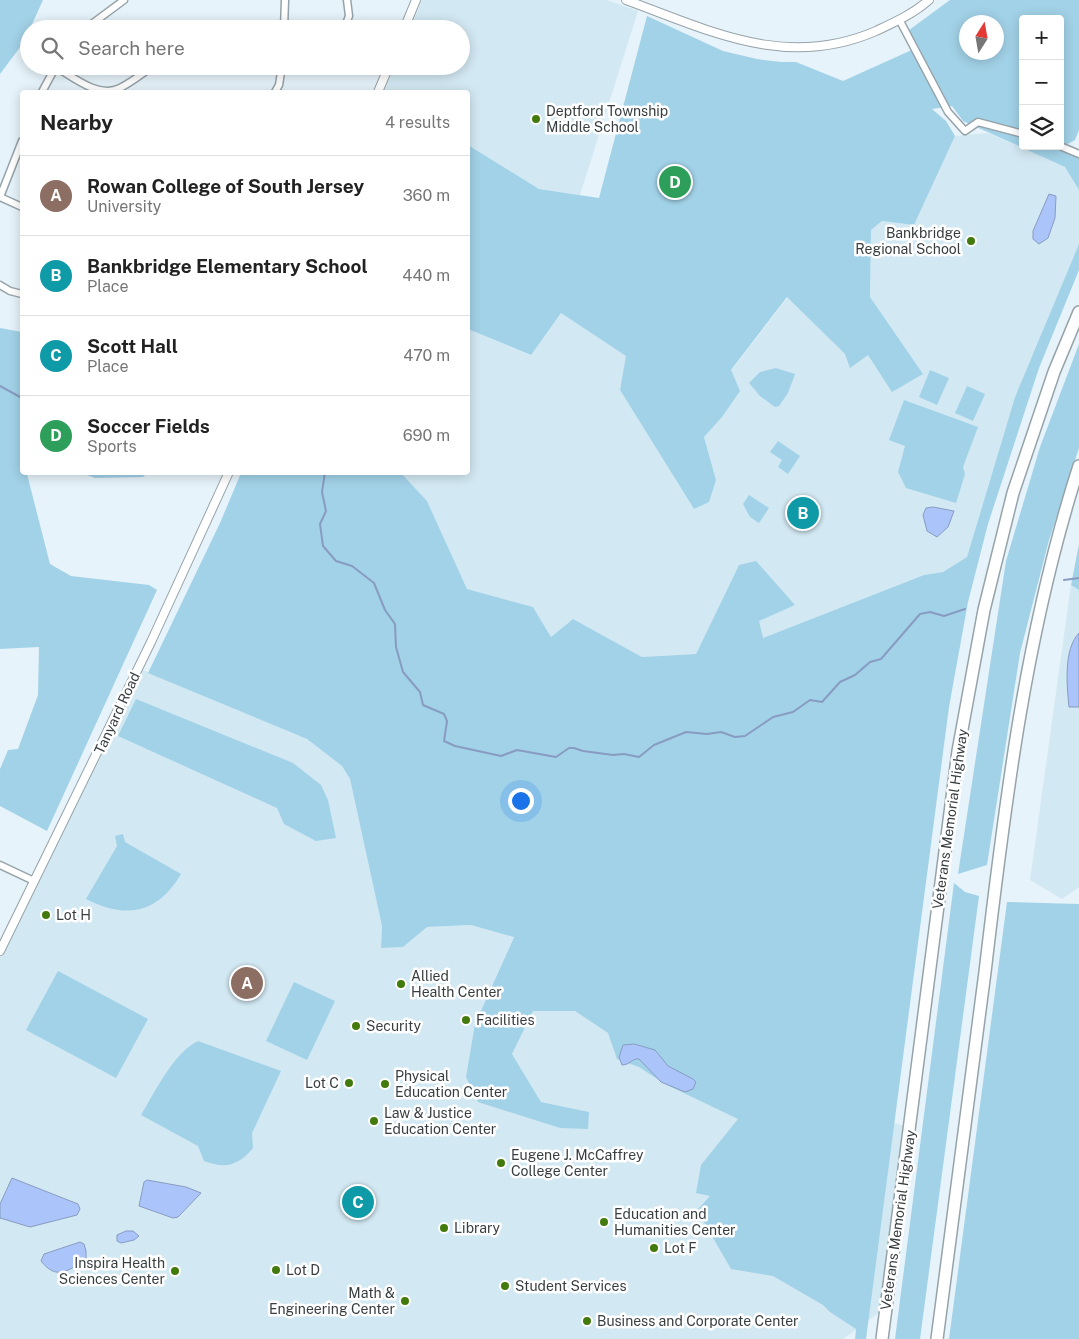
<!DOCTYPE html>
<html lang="en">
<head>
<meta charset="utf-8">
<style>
  :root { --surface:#fff; --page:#f2f2f2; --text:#222; --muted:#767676; --line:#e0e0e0; --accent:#437a0d }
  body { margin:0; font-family:"Public Sans",sans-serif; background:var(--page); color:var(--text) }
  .controls { position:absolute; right:15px; top:15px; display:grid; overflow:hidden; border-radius:5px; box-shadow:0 2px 12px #0003 }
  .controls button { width:45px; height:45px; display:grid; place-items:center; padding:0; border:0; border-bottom:1px solid var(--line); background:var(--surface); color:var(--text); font:25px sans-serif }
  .compass { position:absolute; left:959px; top:15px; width:45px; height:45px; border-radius:50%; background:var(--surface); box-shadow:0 2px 12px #0003; rotate:11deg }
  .you { position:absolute; left:520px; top:800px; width:18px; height:18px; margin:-12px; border:4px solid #fff; border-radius:50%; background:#1a73e8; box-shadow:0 0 0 8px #1a73e833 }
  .badge { display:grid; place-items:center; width:32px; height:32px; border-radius:50%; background:var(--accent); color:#fff; font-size:16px; font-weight:700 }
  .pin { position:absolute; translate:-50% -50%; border:2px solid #fff; box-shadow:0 1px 5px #0006 }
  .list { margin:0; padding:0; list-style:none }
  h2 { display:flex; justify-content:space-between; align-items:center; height:65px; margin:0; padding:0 20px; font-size:21px }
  h2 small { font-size:16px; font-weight:400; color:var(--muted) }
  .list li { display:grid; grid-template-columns:32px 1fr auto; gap:15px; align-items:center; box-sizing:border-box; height:80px; padding:0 20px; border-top:1px solid var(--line) }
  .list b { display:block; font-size:19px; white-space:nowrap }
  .list p { margin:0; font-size:16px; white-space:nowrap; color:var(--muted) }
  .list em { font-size:16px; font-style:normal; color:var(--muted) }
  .icon { flex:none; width:28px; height:28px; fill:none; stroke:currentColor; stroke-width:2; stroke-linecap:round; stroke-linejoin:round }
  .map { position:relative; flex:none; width:1079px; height:1339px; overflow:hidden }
  .search { position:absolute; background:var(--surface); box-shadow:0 2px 12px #0003; left:20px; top:20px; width:450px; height:55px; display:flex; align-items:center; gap:12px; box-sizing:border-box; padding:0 18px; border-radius:28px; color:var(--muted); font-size:19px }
  .panel { position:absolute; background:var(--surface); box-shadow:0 2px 12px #0003; left:20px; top:90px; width:450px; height:385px; border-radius:5px }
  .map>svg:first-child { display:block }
  .built { fill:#d2e8f2 }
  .green { fill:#a2d2e8; fill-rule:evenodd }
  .water { fill:#abc5fa; stroke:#889cc2 }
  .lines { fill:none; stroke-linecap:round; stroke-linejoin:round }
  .stream { stroke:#889cc2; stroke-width:2 }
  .minor-casing { stroke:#96a3a9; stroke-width:9 }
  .tertiary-casing { stroke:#96a3a9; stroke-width:10 }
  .motorway-casing { stroke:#96a3a9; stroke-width:14 }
  .minor { stroke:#fff; stroke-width:6 }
  .tertiary { stroke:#fff; stroke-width:8 }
  .motorway { stroke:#fff; stroke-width:11 }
  .poi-dot { fill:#437a0d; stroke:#fff; stroke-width:2 }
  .labels { text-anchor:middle; stroke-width:5; stroke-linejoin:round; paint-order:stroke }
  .poi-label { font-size:14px; fill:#383e40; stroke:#fff; text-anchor:start }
  .street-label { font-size:14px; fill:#383e40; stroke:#fff }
</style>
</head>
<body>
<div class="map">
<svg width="1079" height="1339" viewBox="0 0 1079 1339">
  <rect width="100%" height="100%" fill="#e6f3fa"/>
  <path class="built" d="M422 0H607L638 11 580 195 539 189 468 145V92H384L395 66H461V29H410Z
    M988 133 1065 167 1079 190V244L1015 397 967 557 943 572 924 575 763 638 758 621 795 605 739 565 696 654 642 657 573 619 551 637 533 607 467 589 427 501 401 473 468 472V329L530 355 561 313 627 356 620 390 694 509 716 480 704 437 722 417 731 371 788 297 845 354 868 355 922 373 870 297 871 230 882 221 914 225 955 136Z
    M1071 585 1079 590V887L1062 899 1030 880Z
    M138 668 307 739 342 766 350 779 382 926 381 948 403 947 426 927 471 925 514 936 475 1024 478 1102 588 1112 541 1102 512 1054 533 1010 575 1011 608 1033 755 1077 910 1128 887 1307 843 1339H0V955Z"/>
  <path class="green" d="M0 0H43L24 42 0 74Z
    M950 0H1079V130L1075 140 1066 145 1060 143V19H1023V131L1009 127 1007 133 1023 138V146H1046L1079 157V190L1065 167 963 121 952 106 932 109 946 121 955 136 914 225 882 221 871 230 870 297 923 374 892 392 868 355 850 368 845 354 787 297 731 370 740 391 722 417 704 437 716 480 709 502 694 509 620 390 626 356 561 313 531 355 468 329V145L539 189 599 198 647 16 723 51 757 59 781 62H796L843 81 914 49 905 33ZM966 22H996V52H966Z
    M1079 244V270L1039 368 988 524 968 602 949 707 866 1339H855L856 1329 830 1312 823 1305 773 1276 731 1269 697 1210 710 1196 696 1193 701 1165 738 1119 665 1084 639 1067 617 1059 608 1033 575 1011H533L512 1054 541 1102 589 1112 588 1129 560 1128 478 1102 466 1077 475 1024 514 937 471 925 427 927 403 947 381 948 382 926 350 779 342 766 307 739 148 673 220 523 241 473H401L427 501 467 589 533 607 551 637 573 619 642 657 696 654 739 565 756 561 795 605 759 621 763 638 924 575 943 572 967 557 1015 397Z
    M0 328 22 332V472L29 473 27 474 50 564 71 576 149 585 157 590 47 831 0 806V769L8 750 18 749 38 695 39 647 0 649Z
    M1079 344V448L1049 540 1020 653 987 865 958 874 1006 561 1040 447Z
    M776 368 795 374 788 393 779 406 775 407 760 396 749 383 760 372Z
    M930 370 949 378 937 405 919 397Z
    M967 386 985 394 973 421 955 413Z
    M904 400 978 427 963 467 965 474 956 503 906 488 898 472 905 446 889 440Z
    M778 441 800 456 788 474 778 467 782 460 770 452Z
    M81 473 147 472V473L143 477 95 478Z
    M749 495 769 508 759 523 750 517 743 504Z
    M1079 544V590L1071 585Z
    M136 699 293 763 321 785 328 800 336 838 316 841 284 824 277 808 118 736Z
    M123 834 125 842 181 874C158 913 127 920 86 899L117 846 115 836Z
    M954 883 965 892 979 896 920 1339H895Z
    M1007 902 1079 904V1339H949Z
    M58 971 148 1019 116 1078 26 1030Z
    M294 982 335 1001 307 1060 266 1041Z
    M198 1041 281 1071 252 1133 253 1148C238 1166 225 1169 204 1161L198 1146 141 1115C155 1092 174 1052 198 1041Z"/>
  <path class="water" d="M1049 194 1056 196 1055 218 1048 238 1039 244 1033 239V231Z
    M933 507 954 511 948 527 937 537 927 531 923 515 926 508Z
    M1079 633V707H1069C1067 686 1063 650 1079 633Z
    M634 1044 655 1050 668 1066 693 1079 696 1082 693 1089 685 1092 661 1082 639 1059C632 1058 630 1065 622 1065L619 1057 623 1045Z
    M12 1178 78 1204 80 1209 77 1215 30 1227 0 1218V1204Z
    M147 1180 186 1187 201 1193 178 1217 173 1218 139 1206 144 1182Z
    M126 1231H133L139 1236 134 1240 121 1243 117 1241V1235Z
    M80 1242 84 1244 86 1251V1261C67 1270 57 1281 41 1261L44 1254Z"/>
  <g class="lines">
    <path class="stream" d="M0 386 22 398
      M325 472 322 492 326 511 320 524 323 546 336 561 352 566 374 583 385 610 395 624 396 647 403 672 420 692 423 705 444 714 447 721 444 741 455 746 501 756 517 750 556 757 569 748H574L583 751 613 755 624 754 639 757 654 745 686 732 707 734 721 732 735 737 745 736 773 717 793 712 810 700 822 702 840 682 855 675 870 662 881 659 920 614 930 612 944 616 965 609
      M1064 580 1079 578"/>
    <g class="minor-casing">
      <path id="minor" d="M900 21 948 112 965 131 978 122 1023 134
        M85 29 124 0
        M284 29 285 0
        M344 29 349 16 347 0
        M56 67C73 77 99 99 120 88 132 82 143 73 153 66
        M42 92 56 66
        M275 92 279 85 282 66
        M1060 146 1079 154
        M0 197 22 141
        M0 197 22 207
        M0 285 10 291 22 294
        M0 865 34 881"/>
    </g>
    <g class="tertiary-casing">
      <path id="tertiary" d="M626 0C711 31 786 70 876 31 895 22 913 14 929 0
        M404 29 416 0
        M378 92 389 66
        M0 951 151 642 229 472"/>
    </g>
    <g class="motorway-casing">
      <path id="motorway" d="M882 1339 958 751 984 610 1013 493 1054 372 1079 312
        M937 1339C953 1217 970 1095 985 972 1005 802 1026 630 1079 466"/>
    </g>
    <use href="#minor" class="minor"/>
    <use href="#tertiary" class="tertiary"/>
    <use href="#motorway" class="motorway"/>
  </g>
  <g class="poi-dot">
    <circle cx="536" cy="119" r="5"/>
    <circle cx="971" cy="241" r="5"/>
    <circle cx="46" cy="915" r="5"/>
    <circle cx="401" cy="984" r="5"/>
    <circle cx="466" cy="1020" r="5"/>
    <circle cx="356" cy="1026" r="5"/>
    <circle cx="349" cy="1083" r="5"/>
    <circle cx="385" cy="1084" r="5"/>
    <circle cx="374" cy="1121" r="5"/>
    <circle cx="501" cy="1163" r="5"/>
    <circle cx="604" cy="1222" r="5"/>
    <circle cx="444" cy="1228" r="5"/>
    <circle cx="654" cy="1248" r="5"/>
    <circle cx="276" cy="1270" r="5"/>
    <circle cx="175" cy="1271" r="5"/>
    <circle cx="505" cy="1286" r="5"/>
    <circle cx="405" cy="1301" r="5"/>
    <circle cx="587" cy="1321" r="5"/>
  </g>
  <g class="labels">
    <g class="poi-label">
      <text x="546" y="116">Deptford Township<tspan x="546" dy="16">Middle School</tspan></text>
      <text x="961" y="238" text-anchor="end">Bankbridge<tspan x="961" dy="16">Regional School</tspan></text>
      <text x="56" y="920">Lot H</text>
      <text x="411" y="981">Allied<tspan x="411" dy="16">Health Center</tspan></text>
      <text x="476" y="1025">Facilities</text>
      <text x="366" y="1031">Security</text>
      <text x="395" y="1081">Physical<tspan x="395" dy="16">Education Center</tspan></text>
      <text x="339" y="1088" text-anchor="end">Lot C</text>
      <text x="384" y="1118">Law &amp; Justice<tspan x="384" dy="16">Education Center</tspan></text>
      <text x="511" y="1160">Eugene J. McCaffrey<tspan x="511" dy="16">College Center</tspan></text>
      <text x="614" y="1219">Education and<tspan x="614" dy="16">Humanities Center</tspan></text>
      <text x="454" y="1233">Library</text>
      <text x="664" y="1253">Lot F</text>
      <text x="165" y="1268" text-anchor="end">Inspira Health<tspan x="165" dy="16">Sciences Center</tspan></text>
      <text x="286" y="1275">Lot D</text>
      <text x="515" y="1291">Student Services</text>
      <text x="395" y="1298" text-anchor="end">Math &amp;<tspan x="395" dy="16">Engineering Center</tspan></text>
      <text x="597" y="1326">Business and Corporate Center</text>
    </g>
    <g class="street-label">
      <text transform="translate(117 713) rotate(-65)" y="5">Tanyard Road</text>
      <text transform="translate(950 819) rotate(-82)" y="5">Veterans Memorial Highway</text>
      <text transform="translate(898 1220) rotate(-82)" y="5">Veterans Memorial Highway</text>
    </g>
  </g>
</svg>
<div class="controls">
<button>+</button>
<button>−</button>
<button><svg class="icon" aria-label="layers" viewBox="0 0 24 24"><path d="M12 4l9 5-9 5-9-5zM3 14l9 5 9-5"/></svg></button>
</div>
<svg class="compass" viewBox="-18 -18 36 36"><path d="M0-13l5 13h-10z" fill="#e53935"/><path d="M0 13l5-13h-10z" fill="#767676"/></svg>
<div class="you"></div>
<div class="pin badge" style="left:247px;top:983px;background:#8d6e63">A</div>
<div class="pin badge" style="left:803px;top:513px;background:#0f9aa8">B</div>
<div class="pin badge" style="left:358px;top:1202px;background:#0f9aa8">C</div>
<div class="pin badge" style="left:675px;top:182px;background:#2e9e5b">D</div>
<div class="search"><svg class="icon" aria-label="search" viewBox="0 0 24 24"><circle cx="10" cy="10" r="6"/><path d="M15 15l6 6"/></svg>Search here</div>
<section class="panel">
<h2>Nearby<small>4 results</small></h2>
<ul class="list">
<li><span class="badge" style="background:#8d6e63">A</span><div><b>Rowan College of South Jersey</b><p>University</p></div><em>360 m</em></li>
<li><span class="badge" style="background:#0f9aa8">B</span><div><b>Bankbridge Elementary School</b><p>Place</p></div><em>440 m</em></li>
<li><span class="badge" style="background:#0f9aa8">C</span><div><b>Scott Hall</b><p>Place</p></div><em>470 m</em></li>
<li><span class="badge" style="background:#2e9e5b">D</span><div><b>Soccer Fields</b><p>Sports</p></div><em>690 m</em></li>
</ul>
</section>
</div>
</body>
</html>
